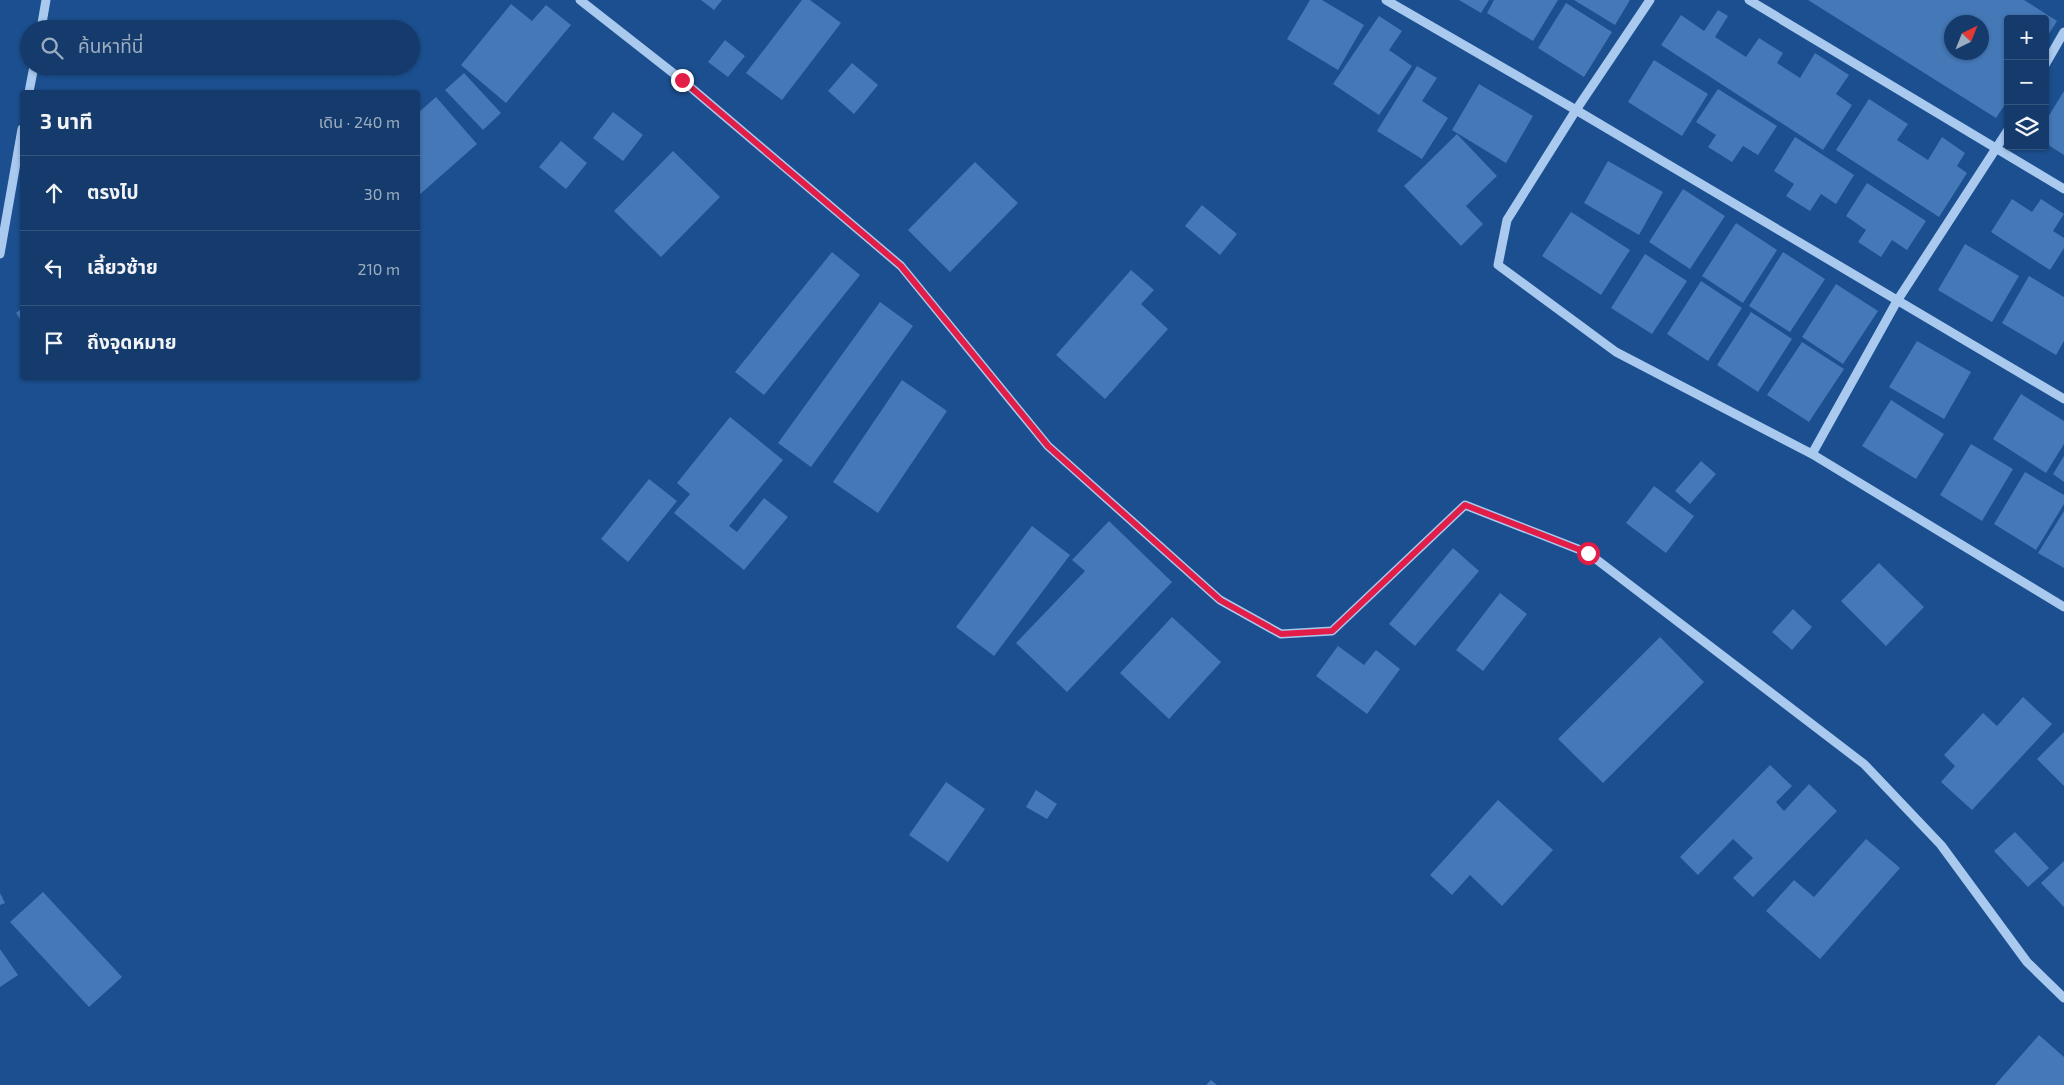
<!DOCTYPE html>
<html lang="th">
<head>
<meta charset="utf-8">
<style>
  :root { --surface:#143b6b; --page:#1d4271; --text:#f1f3f6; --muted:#9dadc1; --line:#33557e }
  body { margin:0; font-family:"Exo 2","Noto Sans Thai",sans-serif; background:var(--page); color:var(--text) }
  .controls { position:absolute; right:15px; top:15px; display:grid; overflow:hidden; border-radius:5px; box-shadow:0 1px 4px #0004 }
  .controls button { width:45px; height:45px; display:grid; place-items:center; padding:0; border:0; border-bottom:1px solid var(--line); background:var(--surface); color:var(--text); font:25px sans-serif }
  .compass { position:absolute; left:1944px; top:15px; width:45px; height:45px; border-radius:50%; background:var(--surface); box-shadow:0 1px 4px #0004; rotate:43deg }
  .stop { position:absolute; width:15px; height:15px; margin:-11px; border:4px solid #e11d48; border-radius:50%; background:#fff }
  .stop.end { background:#e11d48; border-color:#fff; box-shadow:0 1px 5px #0008 }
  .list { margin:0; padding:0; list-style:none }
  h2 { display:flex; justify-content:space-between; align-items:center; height:65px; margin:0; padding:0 20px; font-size:21px }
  h2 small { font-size:16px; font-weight:400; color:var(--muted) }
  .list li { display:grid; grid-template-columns:32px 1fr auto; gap:15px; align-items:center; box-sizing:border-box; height:75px; padding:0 20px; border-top:1px solid var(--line) }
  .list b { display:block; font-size:19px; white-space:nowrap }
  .list em { font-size:16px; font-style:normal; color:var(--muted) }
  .icon { flex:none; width:28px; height:28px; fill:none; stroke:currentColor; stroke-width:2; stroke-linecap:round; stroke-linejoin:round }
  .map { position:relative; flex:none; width:2064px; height:1085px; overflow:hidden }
  .search { position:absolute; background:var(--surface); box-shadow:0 1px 4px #0004; left:20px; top:20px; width:400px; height:55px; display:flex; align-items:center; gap:12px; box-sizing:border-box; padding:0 18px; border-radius:28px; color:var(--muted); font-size:19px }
  .panel { position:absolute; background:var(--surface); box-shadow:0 1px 4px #0004; left:20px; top:90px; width:400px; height:290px; border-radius:5px }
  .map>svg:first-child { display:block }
  .building { fill:#4478b7; fill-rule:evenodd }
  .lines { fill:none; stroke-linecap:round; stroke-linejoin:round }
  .minor { stroke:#a9c9ee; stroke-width:9 }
  .route { stroke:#e11d48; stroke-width:6 }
</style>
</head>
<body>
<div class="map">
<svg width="2064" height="1085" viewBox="0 0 2064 1085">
  <rect width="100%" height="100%" fill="#1b4f8f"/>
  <path class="building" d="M701 0H722L714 10Z
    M802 0H810L841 23 782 100 746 73Z
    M1310 0H1322L1364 25 1338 70 1287 39Z
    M1459 0H1489L1481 13Z
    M1494 0H1558L1533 41 1487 13Z
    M1574 0H1630L1615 25Z
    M1808 0H2024L2057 21 2045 40V19H2008V100L1996 118ZM1952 22H1982V52H1952Z
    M1566 3 1612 32 1584 77 1538 48Z
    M511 4 532 21 546 5 571 25 506 103 461 65Z
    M1718 10 1728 16 1715 37 1746 57 1759 38 1783 53 1777 63 1800 78 1815 53 1849 75 1836 94 1852 105 1823 150 1661 45 1681 15 1704 31Z
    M1379 16 1402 31 1389 50 1412 66 1379 115 1333 84Z
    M725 40 745 56 728 77 708 62Z
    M1654 60 1708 94 1682 136 1628 102Z
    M852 63 878 85 854 114 828 91Z
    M1417 66 1437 78 1422 101 1448 118 1422 159 1377 131Z
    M464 73 501 113 483 130 445 90Z
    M1479 84 1533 116 1506 163 1452 130Z
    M1718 89 1777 126 1758 155 1743 146 1732 162 1708 147 1716 135 1696 122Z
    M2064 91V155L2045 143V122Z
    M436 97 477 144 418 196V113Z
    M1869 99 1908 124 1897 140 1928 160 1942 137 1965 153 1957 166 1967 173 1939 217 1836 150Z
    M613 112 643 135 623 161 593 138Z
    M1457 134 1497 176 1466 206 1483 224 1461 246 1404 186Z
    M1795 137 1854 175 1836 204 1821 194 1810 211 1786 196 1794 184 1774 171Z
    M561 141 587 163 566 189 539 167Z
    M673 151 720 197 661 257 614 211Z
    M1608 161 1663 192 1639 235 1584 203Z
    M975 162 1018 203 950 272 908 230Z
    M1867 183 1926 221 1907 250 1892 240 1881 257 1858 242 1866 230 1846 216Z
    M1683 189 1725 216 1690 269 1649 242Z
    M2012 199 2032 212 2041 199 2064 214 2053 231 2064 238V248L2050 270 1991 232Z
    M1202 205 1237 234 1220 255 1185 226Z
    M1571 212 1630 250 1601 295 1542 256Z
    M1736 223 1777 250 1743 303 1702 276Z
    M1965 244 2019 276 1992 322 1938 290Z
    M832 252 860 275 764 395 735 372Z
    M1783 252 1825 279 1790 332 1749 306Z
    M1645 254 1687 281 1652 334 1611 308Z
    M1131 270 1154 290 1141 304 1168 329 1105 399 1056 355Z
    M2029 276 2064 297V341L2056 355 2002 323Z
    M1701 281 1742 308 1708 361 1667 334Z
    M1836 284 1878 311 1843 364 1802 337Z
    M880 302 913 326 811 467 778 443Z
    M22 308V322L16 313Z
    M1751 312 1792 339 1758 392 1717 365Z
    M1917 341 1971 372 1944 419 1889 387Z
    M1802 342 1844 369 1809 422 1767 395Z
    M902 380 947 411 878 513 833 482Z
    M2021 394 2064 421V444L2046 473 1993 439Z
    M1891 400 1944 434 1916 479 1862 446Z
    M730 417 783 460 729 526 737 532 764 498 788 517 744 570 674 513 690 494 677 483Z
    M1971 444 2013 469 1982 521 1940 495Z
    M2064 456V482L2053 474Z
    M1701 461 1716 474 1690 504 1675 491Z
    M2025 472 2064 495V504L2036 550 1994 524Z
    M649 479 677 501 628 562 601 539Z
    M1654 486 1694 516 1666 553 1626 523Z
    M2064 511V568L2038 553Z
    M1109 521 1172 582 1067 692 1016 643 1085 571 1072 560Z
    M1032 526 1070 555 994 656 956 627Z
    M1453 548 1479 571 1415 646 1389 624Z
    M1879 563 1924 607 1886 646 1841 601Z
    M1500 593 1527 614 1483 671 1456 650Z
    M1793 609 1812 627 1792 650 1772 632Z
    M1172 617 1221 662 1169 719 1120 673Z
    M1660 637 1704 682 1603 783 1558 739Z
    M1338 646 1364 665 1376 650 1400 669 1367 714 1316 676Z
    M2023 697 2052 724 1972 810 1941 782 1955 766 1944 755 1983 713 1997 726Z
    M2064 732V786L2037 759Z
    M1770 765 1792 786 1776 802 1784 811 1809 784 1837 811 1753 897 1733 878 1753 858 1733 839 1698 875 1680 857Z
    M946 782 985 809 948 862 909 835Z
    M1036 790 1057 804 1047 819 1026 807Z
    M1498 800 1553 850 1502 906 1470 875 1452 895 1430 875Z
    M2015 832 2049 868 2028 887 1994 851Z
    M1866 839 1900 868 1820 959 1766 911 1794 880 1814 897Z
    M2064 861V907L2041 883Z
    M43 892 122 977 89 1007 10 922Z
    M0 893 5 903 0 905Z
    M0 949 18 975 0 987Z
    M2039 1035 2064 1057V1085H1995Z
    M1211 1080 1217 1085H1206Z"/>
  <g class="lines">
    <path class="minor" d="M580 0 682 80 901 266 1048 446 1220 600 1281 634 1332 631 1465 505 1588 553 1864 764 1941 845 2027 962 2064 998
      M1386 0 1576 110 2064 399
      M1650 0 1576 110 1507 220 1498 265 1616 352 1812 454 2064 607
      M1749 0 2064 189
      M41 29 46 0
      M2045 65 2064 32
      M29 92 34 66
      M0 254 22 129
      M1812 454 1897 301 2008 130"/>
  </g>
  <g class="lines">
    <path class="route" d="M682 80 901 266 1048 446 1220 600 1281 634 1332 631 1465 505 1588 553"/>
  </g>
</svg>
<div class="controls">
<button>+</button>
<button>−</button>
<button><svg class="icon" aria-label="layers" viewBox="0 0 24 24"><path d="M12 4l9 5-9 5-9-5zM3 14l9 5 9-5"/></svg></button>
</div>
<svg class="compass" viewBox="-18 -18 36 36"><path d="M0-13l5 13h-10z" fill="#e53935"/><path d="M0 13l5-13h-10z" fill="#9dadc1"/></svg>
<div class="stop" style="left:1588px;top:553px"></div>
<div class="stop end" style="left:682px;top:80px"></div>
<div class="search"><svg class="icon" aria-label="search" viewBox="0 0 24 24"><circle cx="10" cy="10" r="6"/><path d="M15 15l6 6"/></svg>ค้นหาที่นี่</div>
<section class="panel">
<h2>3 นาที<small>เดิน · 240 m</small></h2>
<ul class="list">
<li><svg class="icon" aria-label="ahead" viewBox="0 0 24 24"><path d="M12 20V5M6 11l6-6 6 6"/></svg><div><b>ตรงไป</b></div><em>30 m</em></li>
<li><svg class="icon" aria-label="left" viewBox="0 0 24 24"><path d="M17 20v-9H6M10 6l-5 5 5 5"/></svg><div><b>เลี้ยวซ้าย</b></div><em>210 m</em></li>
<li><svg class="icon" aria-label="arrive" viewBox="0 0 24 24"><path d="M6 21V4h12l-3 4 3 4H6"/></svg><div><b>ถึงจุดหมาย</b></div></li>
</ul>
</section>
</div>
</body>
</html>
